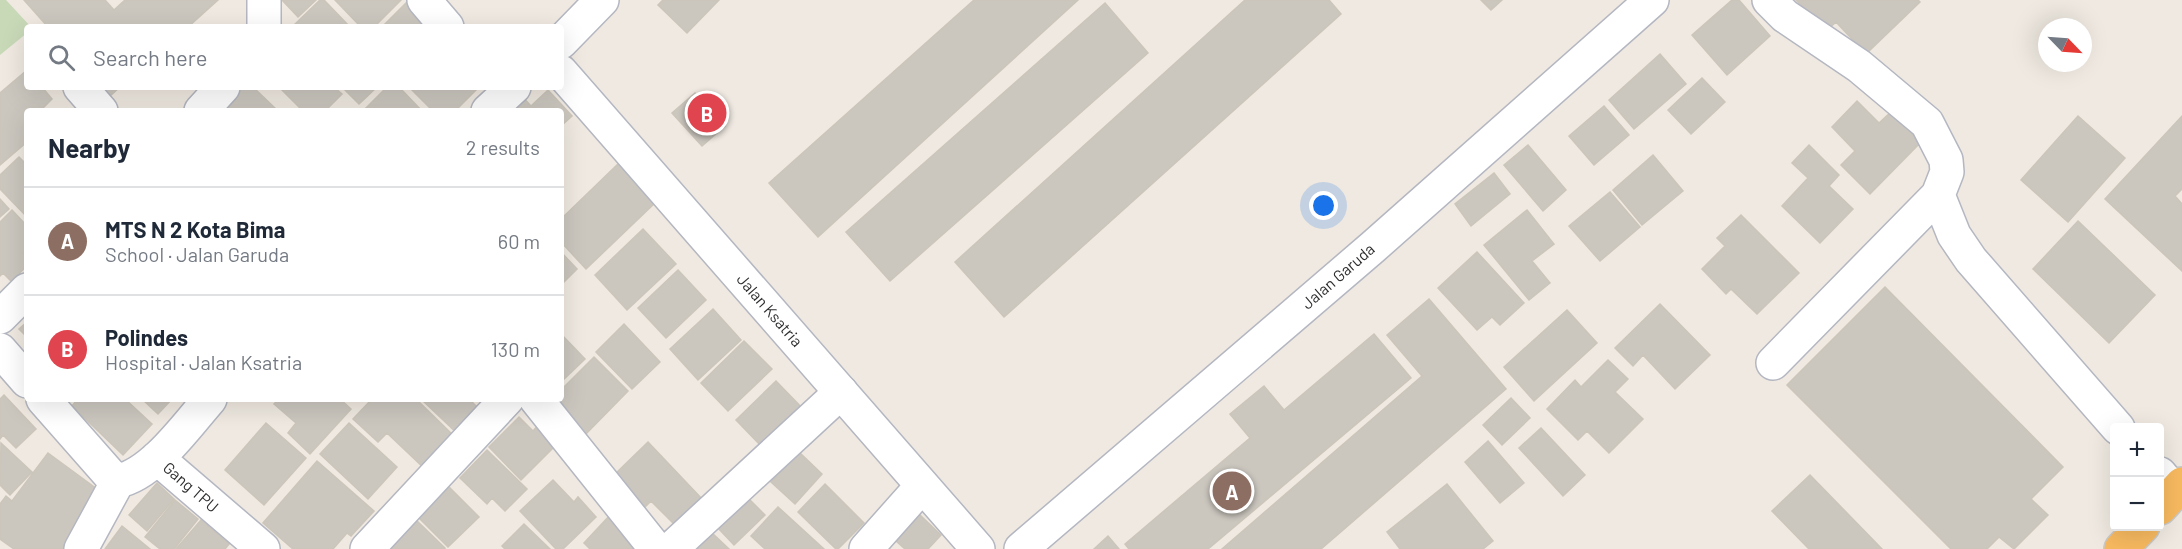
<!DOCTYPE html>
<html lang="en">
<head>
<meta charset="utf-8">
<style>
  :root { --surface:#fff; --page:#f6f6f7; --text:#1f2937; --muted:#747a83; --line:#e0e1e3; --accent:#4264fb }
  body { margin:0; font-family:Barlow,sans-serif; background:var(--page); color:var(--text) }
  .controls { position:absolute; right:18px; bottom:18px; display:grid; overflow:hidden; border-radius:6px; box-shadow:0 6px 24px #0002 }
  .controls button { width:54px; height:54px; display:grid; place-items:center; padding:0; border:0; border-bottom:2px solid var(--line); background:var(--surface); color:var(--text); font:30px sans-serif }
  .compass { position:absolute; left:2038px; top:18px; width:54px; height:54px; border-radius:50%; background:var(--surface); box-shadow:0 6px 24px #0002; rotate:115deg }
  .you { position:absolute; left:1324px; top:206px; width:21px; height:21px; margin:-15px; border:4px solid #fff; border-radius:50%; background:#1a73e8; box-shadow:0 0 0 9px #1a73e833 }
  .badge { display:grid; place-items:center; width:39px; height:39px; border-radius:50%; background:var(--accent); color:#fff; font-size:20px; font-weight:700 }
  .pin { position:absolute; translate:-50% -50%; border:3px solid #fff; box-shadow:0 2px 6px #0006 }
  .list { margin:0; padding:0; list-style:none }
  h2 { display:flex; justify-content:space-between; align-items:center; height:78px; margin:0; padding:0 24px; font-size:26px }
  h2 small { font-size:20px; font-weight:400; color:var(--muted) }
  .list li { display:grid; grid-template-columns:39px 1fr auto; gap:18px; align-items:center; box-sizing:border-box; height:108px; padding:0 24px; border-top:2px solid var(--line) }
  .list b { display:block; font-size:22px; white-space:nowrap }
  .list p { margin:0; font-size:20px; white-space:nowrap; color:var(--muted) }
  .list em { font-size:20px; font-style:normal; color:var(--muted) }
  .icon { flex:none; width:33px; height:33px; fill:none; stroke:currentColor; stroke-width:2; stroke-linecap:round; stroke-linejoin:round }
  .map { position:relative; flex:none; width:2182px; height:549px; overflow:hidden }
  .search { position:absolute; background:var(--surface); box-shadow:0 6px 24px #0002; left:24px; top:24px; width:540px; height:66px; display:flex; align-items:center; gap:15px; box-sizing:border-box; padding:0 21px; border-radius:6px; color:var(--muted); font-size:22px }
  .panel { position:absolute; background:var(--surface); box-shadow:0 6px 24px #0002; left:24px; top:108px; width:540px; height:294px; border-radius:6px }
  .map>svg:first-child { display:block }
  .cemetery { fill:#c8d9b8 }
  .building { fill:#cbc7bf; stroke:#cbc5ba; stroke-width:1.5 }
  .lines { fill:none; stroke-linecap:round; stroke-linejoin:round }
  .minor-casing { stroke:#b4b7c1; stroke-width:36 }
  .tertiary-casing { stroke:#b4b7c1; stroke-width:36 }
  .trunk-casing { stroke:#c9c9c9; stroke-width:36 }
  .minor { stroke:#fff; stroke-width:33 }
  .tertiary { stroke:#fff; stroke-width:33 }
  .trunk { stroke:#f8ba60; stroke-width:33 }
  .labels { text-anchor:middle; stroke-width:4.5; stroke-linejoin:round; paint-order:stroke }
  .street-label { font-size:16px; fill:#2e2e2e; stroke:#fff }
</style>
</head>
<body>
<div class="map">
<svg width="2182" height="549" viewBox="0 0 2182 549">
  <rect width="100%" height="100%" fill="#efe9e1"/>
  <path class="cemetery" d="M0 0H6L31 27H27V33L0 55Z"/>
  <path class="building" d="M24 0H105L114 10 125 0H218L188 27H48Z
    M282 0H316L298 17Z
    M320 0H324L350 27H292Z
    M335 0H401L374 27H361Z
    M409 0 441 27H382Z
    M663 0H719L687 33 658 5Z
    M974 0H1078L818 237 769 183Z
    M1245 0H1329L1341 14 1004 317 955 262Z
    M1481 0H1502L1491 10Z
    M1732 0H1739L1770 36 1727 75 1692 35Z
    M1796 0H1918L1920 2 1866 54 1836 22 1826 31Z
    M1105 3 1148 53 890 281 846 232Z
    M1660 54 1686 84 1634 129 1609 100Z
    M27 70V87H42L52 99 40 111H27V142L0 165V93Z
    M1702 78 1725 102 1691 134 1668 110Z
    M100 87H120L109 97Z
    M242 87H253L278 111H218Z
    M279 87H334L342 94 325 111H303Z
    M342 87H377L359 104Z
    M387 87H399L422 111H363Z
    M409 87H479L455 111H433Z
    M548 90 572 116 561 126V111H500L519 93 531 106Z
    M695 93 725 126 702 146 672 113Z
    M1857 101 1879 123 1892 111 1922 141 1870 194 1841 165 1855 151 1832 127Z
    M1604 106 1629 135 1594 165 1569 136Z
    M2078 116 2125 158 2068 222 2021 180Z
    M2182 116V189L2175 196 2182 204V271L2105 199Z
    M1528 145 1566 190 1543 211 1504 165Z
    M1809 145 1839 175 1829 186 1853 209 1820 243 1782 206 1808 178 1792 163Z
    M1653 155 1683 191 1642 225 1613 190Z
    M19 157 27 165V217L0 189V175Z
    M620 162 657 201 586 269 561 242V219Z
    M1494 173 1510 194 1471 226 1455 204Z
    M1610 192 1640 227 1600 261 1569 226Z
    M0 199 9 209 0 217Z
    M12 210 27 226V249L23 253 27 257V266L11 281 3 273 0 276V222Z
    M1527 210 1554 244 1532 261 1550 283 1529 300 1484 245Z
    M1741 215 1799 273 1757 314 1731 289 1726 294 1702 269 1725 246 1717 238Z
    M2078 221 2155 295 2109 343 2033 269Z
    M643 229 676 264 627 310 595 275Z
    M561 252 577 269 561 285Z
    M1477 252 1524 303 1500 325 1492 317 1477 330 1438 288Z
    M678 270 706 300 666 338 638 308Z
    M1885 287 2063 467 2031 499 2048 515 2014 549 1999 537 1987 549H1951L1787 385Z
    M1429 299 1506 389 1321 549H1222L1422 376 1387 335Z
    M1660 304 1710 355 1675 389 1643 355 1633 366 1615 348Z
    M713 309 741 340 698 380 670 349Z
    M1567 310 1597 343 1534 401 1504 367Z
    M27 322V337L19 329Z
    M624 324 660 362 632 389 596 352Z
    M561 334 585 359 561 382Z
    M1374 334 1411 378 1208 549H1129L1125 544 1250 438 1230 414 1264 386 1284 410Z
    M744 341 772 369 728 411 701 383Z
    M594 357 628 391 585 435 552 399H561V390Z
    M1608 360 1628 379 1615 392 1643 419 1609 453 1587 431 1578 440 1547 409 1575 380 1581 387Z
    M776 381 805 411 765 450 736 420Z
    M4 395 36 429 16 448 3 435 0 439V399Z
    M1511 398 1530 418 1502 445 1483 425Z
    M78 399H125L152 424 123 455 72 406Z
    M142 399H172L158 414Z
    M279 399H340L351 409 310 454 288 433 296 423 274 404Z
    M372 399H416L456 438 426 470 387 433 378 442 353 419Z
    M421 399H469L484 414 461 437Z
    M519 417 533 431 539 424 558 443 521 480 489 447Z
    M266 423 306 458 264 505 225 470Z
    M349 423 397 467 368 499 320 454Z
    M1541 428 1585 475 1563 496 1519 448Z
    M1488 441 1524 483 1500 503 1465 462Z
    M648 442 703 500 676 526 651 501 642 510 611 478Z
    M1 443 32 472 10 495 0 485Z
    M487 450 527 489 505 511 492 498 487 504 460 478Z
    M799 452 822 474 795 504 771 482Z
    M48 453 105 495 65 549H14L0 539V504L6 496 12 501Z
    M317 461 374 511 351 536 347 533 333 549H293L263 523Z
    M1810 475 1882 549H1809L1772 511Z
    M553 480 574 502 578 497 596 517 563 549H556L520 511Z
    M157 483 174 499 147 531 129 515Z
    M825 484 864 523 838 549H836L798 512Z
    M1447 484 1493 541 1483 549H1400L1387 532Z
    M447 485 479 517 448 547 417 516Z
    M748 498 765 515 734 545 718 528Z
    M175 500 198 519 174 549H160L145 537Z
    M778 507 824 549H765L751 536Z
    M613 512 642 549H590L584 543Z
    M920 515 941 535 928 549H905L896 541Z
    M414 518 445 548V549H385Z
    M201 520 229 544 225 549H176Z
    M524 524 550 549H505L502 546Z
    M122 526 150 549H105Z
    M711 532 729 549H695Z
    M1108 536 1119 549H1094Z"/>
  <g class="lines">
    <g class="minor-casing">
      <path id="minor" d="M424 0 447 27
        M1769 0 1785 16 1859 66 1927 123 1946 160 1947 172 1938 195 1773 363
        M264 27V0
        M80 87 101 111
        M201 111 223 87
        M488 111 514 87
        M1938 195 1954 235 1971 260 2118 428
        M0 317 27 290
        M0 350 27 381
        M43 399 109 474 118 481C153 474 187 425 210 399
        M536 399 656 549
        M157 458 263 549
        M2160 474 2175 492
        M81 549 118 481
        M367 549 507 399
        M671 549 841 392
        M866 549 922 486
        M1021 549 1373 247 1652 0"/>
    </g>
    <g class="tertiary-casing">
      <path id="tertiary" d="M561 42 602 0
        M561 72 978 549"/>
    </g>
    <g class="trunk-casing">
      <path id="trunk" d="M2160 508 2182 484
        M2121 549 2143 526"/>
    </g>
    <use href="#minor" class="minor"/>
    <use href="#tertiary" class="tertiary"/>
    <use href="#trunk" class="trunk"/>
  </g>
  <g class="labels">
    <g class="street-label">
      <text transform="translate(1338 276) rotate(-41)" y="6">Jalan Garuda</text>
      <text transform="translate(770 310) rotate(49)" y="6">Jalan Ksatria</text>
      <text transform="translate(191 487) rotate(41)" y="6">Gang TPU</text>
    </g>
  </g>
</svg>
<div class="controls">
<button>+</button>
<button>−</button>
</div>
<svg class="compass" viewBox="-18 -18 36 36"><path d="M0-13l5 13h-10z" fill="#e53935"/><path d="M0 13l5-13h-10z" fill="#747a83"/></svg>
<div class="you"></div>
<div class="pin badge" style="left:1232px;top:491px;background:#8d6e63">A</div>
<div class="pin badge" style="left:707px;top:113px;background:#e0444e">B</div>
<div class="search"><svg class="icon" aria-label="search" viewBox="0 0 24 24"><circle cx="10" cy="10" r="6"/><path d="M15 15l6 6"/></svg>Search here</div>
<section class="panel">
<h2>Nearby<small>2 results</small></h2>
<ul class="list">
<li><span class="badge" style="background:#8d6e63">A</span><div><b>MTS N 2 Kota Bima</b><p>School · Jalan Garuda</p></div><em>60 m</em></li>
<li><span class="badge" style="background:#e0444e">B</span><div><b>Polindes</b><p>Hospital · Jalan Ksatria</p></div><em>130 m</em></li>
</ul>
</section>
</div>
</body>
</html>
